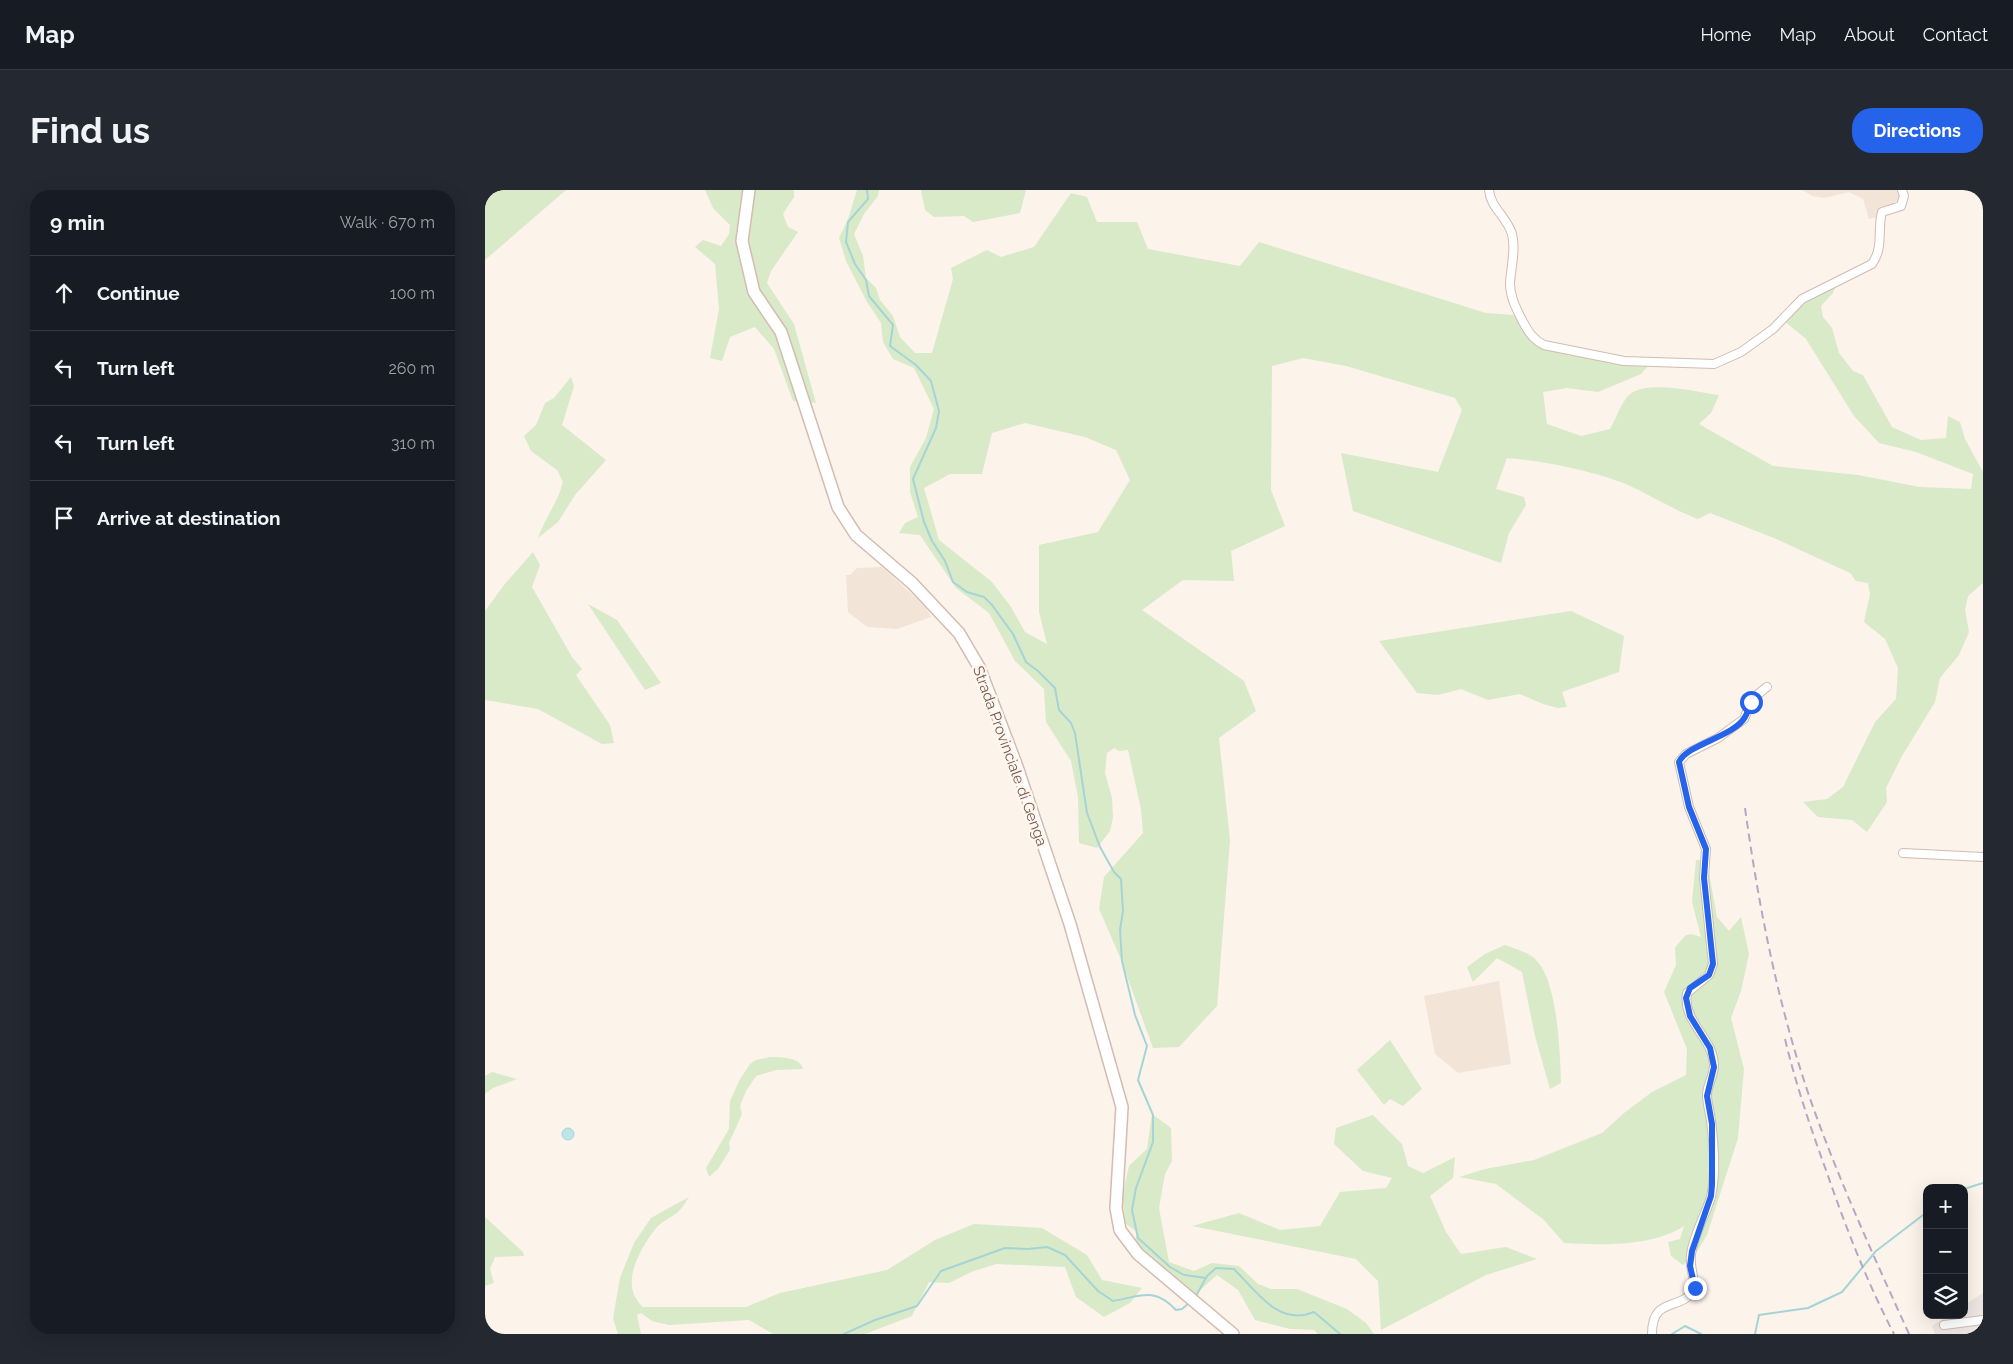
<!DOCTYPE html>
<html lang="en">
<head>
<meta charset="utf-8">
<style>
  :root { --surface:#171b24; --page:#242831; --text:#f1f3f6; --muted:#9ea1a6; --line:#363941; --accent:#2563eb }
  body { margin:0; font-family:Raleway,sans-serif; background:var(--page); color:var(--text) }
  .controls { position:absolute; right:15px; bottom:15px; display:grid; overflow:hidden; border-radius:10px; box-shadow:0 5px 20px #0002 }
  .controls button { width:45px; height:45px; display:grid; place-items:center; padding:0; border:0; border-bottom:1px solid var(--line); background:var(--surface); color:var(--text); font:25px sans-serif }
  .stop { position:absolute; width:15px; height:15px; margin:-11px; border:4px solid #2563eb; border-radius:50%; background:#fff }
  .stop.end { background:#2563eb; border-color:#fff; box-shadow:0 1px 5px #0008 }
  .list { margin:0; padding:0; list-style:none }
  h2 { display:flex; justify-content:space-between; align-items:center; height:65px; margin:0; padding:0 20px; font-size:21px }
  h2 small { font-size:16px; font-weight:400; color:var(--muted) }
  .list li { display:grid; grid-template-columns:32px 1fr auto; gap:15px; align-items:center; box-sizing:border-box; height:75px; padding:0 20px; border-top:1px solid var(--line) }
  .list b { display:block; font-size:19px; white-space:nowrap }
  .list em { font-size:16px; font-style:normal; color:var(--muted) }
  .icon { flex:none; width:28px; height:28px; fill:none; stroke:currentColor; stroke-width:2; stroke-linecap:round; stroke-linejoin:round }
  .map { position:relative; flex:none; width:1498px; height:1144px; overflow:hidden; border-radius:20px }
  header { display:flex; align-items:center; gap:30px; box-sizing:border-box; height:70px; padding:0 25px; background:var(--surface); border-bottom:1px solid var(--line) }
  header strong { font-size:24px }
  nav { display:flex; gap:28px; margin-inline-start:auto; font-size:18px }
  .intro { display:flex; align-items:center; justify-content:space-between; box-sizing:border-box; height:120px; padding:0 30px }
  h1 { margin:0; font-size:35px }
  .button { padding:12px 22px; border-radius:20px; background:var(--accent); color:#fff; font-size:18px; font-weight:700 }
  main { display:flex; gap:30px; padding:0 30px }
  aside { flex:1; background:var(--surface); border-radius:20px; box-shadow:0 5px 20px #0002 }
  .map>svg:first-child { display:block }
  .residential { fill:#f3e4d8 }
  .industrial { fill:#ede6e2 }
  .green { fill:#d9eac8; fill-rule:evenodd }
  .water { fill:#bee4e5; stroke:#a5d4d7 }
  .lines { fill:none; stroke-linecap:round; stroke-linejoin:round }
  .stream { stroke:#a5d4d7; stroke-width:2 }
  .minor-casing { stroke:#d0bcb2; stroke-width:10 }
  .secondary-casing { stroke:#d3bcb0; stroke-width:14 }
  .minor { stroke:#fff; stroke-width:8 }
  .secondary { stroke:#fff; stroke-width:11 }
  .rail { stroke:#b5a7c6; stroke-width:2; stroke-dasharray:8 5; stroke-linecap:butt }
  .route { stroke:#2563eb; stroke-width:6 }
  .labels { text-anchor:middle; stroke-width:5; stroke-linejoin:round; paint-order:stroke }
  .street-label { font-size:15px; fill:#76584e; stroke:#fef7f0 }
</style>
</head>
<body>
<header>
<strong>Map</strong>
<nav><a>Home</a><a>Map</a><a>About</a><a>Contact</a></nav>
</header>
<div class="intro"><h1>Find us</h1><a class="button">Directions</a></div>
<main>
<aside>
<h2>9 min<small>Walk · 670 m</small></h2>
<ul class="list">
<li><svg class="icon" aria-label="ahead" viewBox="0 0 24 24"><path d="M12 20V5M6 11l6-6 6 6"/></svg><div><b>Continue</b></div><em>100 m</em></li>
<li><svg class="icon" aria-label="left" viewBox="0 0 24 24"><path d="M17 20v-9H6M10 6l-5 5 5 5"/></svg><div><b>Turn left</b></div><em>260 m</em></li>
<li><svg class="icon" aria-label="left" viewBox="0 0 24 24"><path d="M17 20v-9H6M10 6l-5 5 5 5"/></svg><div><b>Turn left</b></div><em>310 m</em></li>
<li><svg class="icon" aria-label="arrive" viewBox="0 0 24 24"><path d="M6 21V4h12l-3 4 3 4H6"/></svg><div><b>Arrive at destination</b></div></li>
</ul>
</aside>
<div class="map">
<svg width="1498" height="1144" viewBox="0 0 1498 1144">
  <rect width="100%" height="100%" fill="#fcf3ea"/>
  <path class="residential" d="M1318 0H1414L1416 6 1415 11 1410 15 1398 17 1393 27 1384 29 1378 9 1364 2 1339 8 1327 6Z
    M398 377 440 417 446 427 412 439 382 437 363 422 361 385H365L372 378Z
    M1014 791 1026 874 973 883 950 864 939 806Z"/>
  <path class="industrial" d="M1498 1103V1144H1450L1447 1136 1463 1125H1479V1115Z"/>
  <path class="green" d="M0 0H81L0 70Z
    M220 0H309V7L298 24 303 37 313 42 286 81 282 93 309 134 331 213 308 211 289 159 270 137 245 147 237 171 225 168 234 119 230 74 210 57 218 50 236 56 244 44 245 35 228 18Z
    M372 0H394L393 6 379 24 369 44 378 66 381 88 391 98 395 110 408 126 415 147 430 163H447L468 89 466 78 502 60 516 67 549 57 586 3 602 7 612 32H652L663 59 755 76 774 52 1001 123 1029 125 1056 156 1164 175 1156 184 1113 202 1082 198 1058 202 1062 234 1096 246 1125 239C1131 229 1136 213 1144 205 1161 189 1212 202 1234 205L1226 223 1214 234 1288 276 1373 285 1435 297 1486 299 1488 284 1431 262 1394 253 1369 226 1321 149 1299 131 1315 113 1352 93 1348 103 1336 116 1338 127 1347 138 1354 163 1368 181 1378 185 1407 237 1436 250 1461 248 1463 226 1475 232 1480 249 1498 282V393L1483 406 1480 420 1484 442 1474 465 1455 488 1450 512 1417 566 1401 598 1402 612 1382 642 1367 630 1333 627 1318 612 1342 609 1358 597 1390 532 1411 509 1413 478 1400 449 1379 432 1385 404 1383 393 1371 391 1365 383 1289 348 1225 323 1213 329C1189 320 1167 306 1143 295 1110 281 1059 271 1022 268L1011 299 1039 307 1041 315 1024 343 1016 373 868 321 856 263 953 282 977 220 970 208 861 176 818 168 787 176 786 300 800 336 746 361 749 391 698 390 657 420 759 491 771 521 734 548 745 650 732 816 694 857 668 858 635 767 614 719 619 687 658 643 656 619 643 560 634 561 629 558 622 563 620 583 627 608 628 627 625 641 612 658 594 653 593 607 586 571 561 532 559 499 530 471 504 423 471 398 435 345 414 343 420 333 433 327 425 302V277L441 248 449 219 429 178 408 169 398 152 396 133 382 112 361 71 354 48 363 29ZM540 233 600 247 631 260 645 290 613 342 554 355V422L562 454 540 442 526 417 507 392 454 350 439 298 465 284H497L507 243Z
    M436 0H541L535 23 488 32 479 26 449 27 440 20Z
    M86 187 89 196 77 235 121 270 90 305 73 332 53 348C60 328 73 312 78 292L72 280 46 261 39 246 51 235 60 213 69 208Z
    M48 362 55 375 47 397 87 467 97 479 91 485 125 535 129 553 117 554 53 519 0 510V421L19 395Z
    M103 414 132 430 176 493 160 500Z
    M1086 421 1139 446 1134 482 1077 502 1082 517 1073 518 1058 514 1035 504 1003 510 976 499 953 505 932 503 894 451Z
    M1211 670H1220L1224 683 1232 727 1244 741 1256 727 1264 764 1256 801 1246 828 1259 879 1253 948 1222 1045 1210 1065 1198 1075 1186 1066 1183 1052 1195 1049 1199 1036C1167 1057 1117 1055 1079 1053L1059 1030 1011 994 974 987 1000 979 1049 970 1117 943 1139 923 1167 902 1201 885 1202 859 1179 802 1191 775 1190 758C1201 745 1200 741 1216 747L1207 712Z
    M1020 755C1030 759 1044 762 1051 770 1073 792 1075 863 1076 893L1065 899 1050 846 1037 782 1012 768 988 792 982 777 1000 764Z
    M905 850 937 899 918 916 905 909 899 915 872 880Z
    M285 867C296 867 315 867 318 879L291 880 271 886 261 901 255 916 257 924 244 953 245 960 233 979 224 987 221 978 244 939 245 911 254 891 265 874 271 870Z
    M7 882 32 889 8 898 0 904V886Z
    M667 924 686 938 687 971 680 984 674 1018 684 1072 709 1081 727 1073 754 1076 773 1094 786 1099H812L862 1119 881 1133 889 1144H833L829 1140 805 1139 770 1130 753 1100 732 1085 711 1104C697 1097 660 1074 652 1061 648 1055 651 1048 652 1042L641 1034 637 1007 644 976 662 959Z
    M888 925 917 954 923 976 938 983 970 967 968 988 945 1006 961 1042 976 1064 1021 1057 1052 1069 1001 1085 896 1140 893 1091 871 1069 707 1036 754 1023 795 1040 835 1036 855 1002 901 998 907 988 878 981 849 954 851 938Z
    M204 1007C201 1012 197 1018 193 1022 186 1028 177 1031 171 1038 155 1059 133 1095 158 1117H261L295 1103 402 1080 450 1050 489 1034 557 1038 602 1065 617 1090 657 1098 645 1113 619 1127 591 1107 580 1077 511 1074 486 1082 464 1093 444 1092 427 1126 380 1144H288L264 1130 184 1135 167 1131 156 1123 152 1125 156 1144H133L128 1128 135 1088 149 1053 166 1028Z
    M0 1027 38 1062 39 1066 10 1067 5 1079 9 1093 0 1096Z"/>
  <path class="water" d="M77 944a6 6 0 1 1 12 0a6 6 0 1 1-12 0Z"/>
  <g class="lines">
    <path class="stream" d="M382 0 383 9 363 32 361 52 370 74 381 90 384 106 408 135 405 156 431 175 446 191 454 221 451 238 428 289 439 332 447 351 460 371 468 392 482 402 499 407 507 415 528 444 541 472 553 481 570 498 574 520 586 533 590 543 602 623 615 657 629 682 636 689 638 721 635 740 637 771 650 825 662 856 653 890 668 925V952L651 998 647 1020 653 1048 685 1077 699 1085 721 1088
      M1479 999 1498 993
      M711 1106 722 1086 731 1078 749 1079C771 1101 794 1137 829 1122L855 1144
      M359 1144 390 1130 432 1116 456 1081 520 1058 543 1059 562 1057 580 1065 613 1101 628 1111C656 1106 669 1097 691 1120L697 1119 704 1113
      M1187 1144 1200 1136 1216 1144
      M1270 1144 1274 1125 1323 1118 1357 1102 1391 1061 1442 1022"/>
    <g class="minor-casing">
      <path id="minor" d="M1004 0C1005 17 1022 27 1027 44 1031 60 1026 77 1025 93 1025 107 1031 118 1037 130 1043 141 1047 149 1059 155L1139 171 1229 174 1256 162 1288 139 1317 109 1387 74C1399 57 1392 40 1397 22L1416 16 1419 6 1417 0
        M1418 663 1498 667
        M1459 1135 1498 1130
        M1167 1144C1167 1107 1193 1121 1209 1101 1211 1090 1204 1078 1206 1064 1209 1044 1220 1026 1226 1007 1231 984 1229 954 1226 931 1225 922 1222 913 1222 905 1222 895 1229 886 1229 875 1228 847 1197 832 1202 803L1224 785 1228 774 1219 688 1221 659 1204 617 1194 572 1201 564 1233 548 1259 529 1268 508 1282 497"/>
    </g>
    <g class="secondary-casing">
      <path id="secondary" d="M264 0 257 51 269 102 296 142 353 317 371 345 427 393 474 443 494 477 531 574 585 734 637 917 631 1018 635 1040 653 1064 748 1144"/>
    </g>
    <use href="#minor" class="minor"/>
    <use href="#secondary" class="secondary"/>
    <path class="rail" d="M1260 618C1274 719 1294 821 1328 917 1356 995 1390 1069 1424 1144
      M1300 849C1311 895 1326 939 1342 983 1361 1038 1382 1092 1409 1144"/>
  </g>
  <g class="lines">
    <path class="route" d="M1210 1098 1205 1076 1207 1061 1226 1006 1227 995V934L1222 906 1229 877 1225 858 1205 826 1201 808 1205 798 1224 785 1228 774 1219 688 1221 659 1204 617 1194 572C1202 554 1249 547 1260 527 1263 523 1263 517 1266 512"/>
  </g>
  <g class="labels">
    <g class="street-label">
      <text transform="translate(525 566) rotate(70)" y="5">Strada Provinciale di Genga</text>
    </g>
  </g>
</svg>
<div class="controls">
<button>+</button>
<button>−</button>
<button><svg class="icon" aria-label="layers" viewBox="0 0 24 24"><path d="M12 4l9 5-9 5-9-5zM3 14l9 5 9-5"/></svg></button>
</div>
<div class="stop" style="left:1266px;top:512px"></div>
<div class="stop end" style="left:1210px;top:1098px"></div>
</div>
</main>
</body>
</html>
